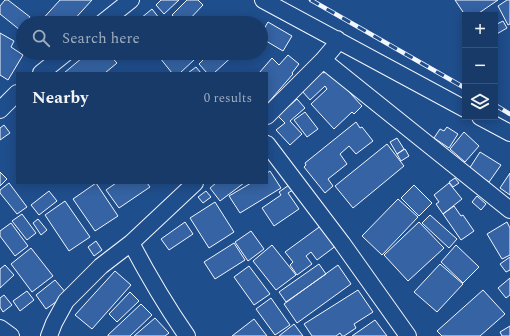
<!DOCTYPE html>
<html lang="en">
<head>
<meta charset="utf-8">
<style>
  :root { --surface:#173a69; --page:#20416f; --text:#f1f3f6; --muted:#9eadc0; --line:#36547d }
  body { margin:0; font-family:Spectral,serif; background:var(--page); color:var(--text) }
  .controls { position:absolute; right:12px; top:12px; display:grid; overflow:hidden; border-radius:0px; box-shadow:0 2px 10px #0003 }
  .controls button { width:36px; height:36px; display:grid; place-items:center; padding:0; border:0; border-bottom:1px solid var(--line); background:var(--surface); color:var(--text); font:20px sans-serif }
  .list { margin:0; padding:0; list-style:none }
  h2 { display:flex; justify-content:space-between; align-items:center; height:52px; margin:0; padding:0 16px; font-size:17px }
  h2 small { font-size:13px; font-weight:400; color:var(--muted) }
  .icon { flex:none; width:22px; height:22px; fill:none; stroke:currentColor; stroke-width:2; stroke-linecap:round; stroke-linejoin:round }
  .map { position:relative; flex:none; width:510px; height:336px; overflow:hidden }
  .search { position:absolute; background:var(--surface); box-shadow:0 2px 10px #0003; left:16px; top:16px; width:252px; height:44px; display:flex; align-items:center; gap:10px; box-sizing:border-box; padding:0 14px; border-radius:22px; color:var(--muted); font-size:15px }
  .panel { position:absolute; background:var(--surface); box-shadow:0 2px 10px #0003; left:16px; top:72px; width:252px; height:112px; border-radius:0px }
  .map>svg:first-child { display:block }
  .building { fill:#3563a3; stroke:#f2f6ff }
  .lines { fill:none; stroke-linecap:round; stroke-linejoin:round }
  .minor-casing { stroke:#f2f6ff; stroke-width:18 }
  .minor { stroke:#1f4e8c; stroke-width:16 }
  .rail-casing { stroke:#f2f6ff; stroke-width:4.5 }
  .rail { stroke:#1f4e8c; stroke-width:3; stroke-dasharray:9; stroke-linecap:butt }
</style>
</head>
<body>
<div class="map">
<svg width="510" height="336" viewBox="0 0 510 336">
  <rect width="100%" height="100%" fill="#1f4e8c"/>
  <path class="building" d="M5 0H8L30 17 26 23H23V27L20 30 0 14V6Z
    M60 0H92L71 23H39Z
    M161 0H179L164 14 156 5Z
    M187 0H198L203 5 186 23H181L172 15Z
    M455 0H498L476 15H465Z
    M507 0H510V24L508 25 498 6Z
    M152 9 163 23H135Z
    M503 21 507 28 495 35V25Z
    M268 22 292 36 283 51 261 38V34Z
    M0 33 14 41 11 47 23 55 8 80 0 75Z
    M88 53H108L117 63 105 73H64Z
    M156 53H188L194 60 180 73H172Z
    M210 53H236L214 73H207L199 64Z
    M288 55 299 64 292 73 293 74 267 104V73H259L272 58 279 65Z
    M196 67 201 73H188Z
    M328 69 362 106 354 114 352 112 334 129 311 104 327 89 325 86 310 100 302 91 322 72 324 73Z
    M297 99 305 108 290 121 302 134 290 145 276 130 285 123 278 116Z
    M305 112 318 129 307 137 294 120Z
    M356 122 360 128 362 127 373 141 356 154 349 146 340 154 347 164 328 179 333 186 325 193 304 167 306 165 305 163Z
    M4 125 10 133 0 140V128Z
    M447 127 458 134 449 148 434 138 440 129 444 131Z
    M464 132 479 146 465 162 450 149Z
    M397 138 404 149 397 154 390 142Z
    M387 144 404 166 353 208 335 186Z
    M405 149 409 156 401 161 397 154Z
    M480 152 501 165 489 182 469 169Z
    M270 171 281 188 240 213 229 196 251 183H267V173Z
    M0 172 7 179 0 186Z
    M510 173V195L500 188Z
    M455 178 459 183 453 187 449 182Z
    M9 183 27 207 17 214 0 193V190Z
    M96 183 118 216 95 231 73 199Z
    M116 183H147L150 187 119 208 106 190Z
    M216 183H244L220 201 210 188Z
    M449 183 462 199 443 214 436 204 439 202 434 195Z
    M289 185 293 190 288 193 299 209 274 226 262 208 281 195 279 192Z
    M414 185 432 203 419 216 401 198Z
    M49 191 57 201 39 215 31 205Z
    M206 191 211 197 203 203 198 197Z
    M477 196 486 204 481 210 472 202Z
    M398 199 418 217 382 255 362 236Z
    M65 201 90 237 69 251 45 215Z
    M215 202 234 232 209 248 190 218Z
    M454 206 461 216 463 215 474 231 461 240 443 214Z
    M22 214 36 233 27 240 12 221Z
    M430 215 457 239 449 248 422 223Z
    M38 219 47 230 41 235 33 223Z
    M185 222 193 234 169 250 161 239Z
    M419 222 444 248 408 281 384 255Z
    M507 222 510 228V255L502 259 487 234Z
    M11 223 28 246 15 256 0 236V231Z
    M322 225 337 245 317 260 311 252 306 256 312 264 297 275 290 265 293 262 285 252Z
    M251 231 264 249 248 261 235 242Z
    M96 241 102 250 94 256 88 247Z
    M234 243 245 260 215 279 204 262Z
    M272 245 296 275 276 290 253 261Z
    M456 245 479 267 463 283 441 262Z
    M31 248 53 276 32 292 11 264Z
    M510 257V270L506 272 500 264Z
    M319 264 326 274 286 302 279 292Z
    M440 264 463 284 437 312 414 292Z
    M5 265 14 275 0 288V269Z
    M338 265 351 284 297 323 284 304Z
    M249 266 270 294 254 305 234 277Z
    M115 271 131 285 92 329 75 315Z
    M510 278V295L506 298 498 288Z
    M55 280 67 294 46 309 36 295Z
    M358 290 373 312 354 324 356 328 344 336H342L340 333 336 336H312L304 324Z
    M483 290 505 314 480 336H442L437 331Z
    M27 291 34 300 20 311 13 301Z
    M130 292 139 301 117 322 109 314Z
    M4 295 12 305 3 312 0 307V298Z
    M271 298 290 325 275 335 256 309Z
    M141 304 152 315 130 336H108V335Z
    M155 318 169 333 165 336H134Z
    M254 319 267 336H232Z
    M375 320 387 336H352Z
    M294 324 303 336H279Z
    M510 326V336H502L500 332Z"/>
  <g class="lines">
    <g class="minor-casing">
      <path id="minor" d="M263 0 465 109
        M102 23 131 0
        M323 60 510 210
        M41 73 66 53
        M0 110 17 93
        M267 116 323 60 334 47 337 39
        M480 117 510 133
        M267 144 342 243 408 336
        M131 243C148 275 166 306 187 336
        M0 328 11 336
        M49 336 54 323 66 301 101 266 131 243 195 183"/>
    </g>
    <use href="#minor" class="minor"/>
    <g class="rail-casing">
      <path id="rail" d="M311 0 465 88
        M495 105 510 114"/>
    </g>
    <use href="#rail" class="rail"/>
  </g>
</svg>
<div class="controls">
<button>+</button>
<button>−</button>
<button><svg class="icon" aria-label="layers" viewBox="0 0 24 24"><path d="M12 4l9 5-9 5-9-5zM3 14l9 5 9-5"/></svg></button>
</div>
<div class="search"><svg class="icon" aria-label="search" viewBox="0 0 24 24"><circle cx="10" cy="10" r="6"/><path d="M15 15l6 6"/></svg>Search here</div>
<section class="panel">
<h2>Nearby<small>0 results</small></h2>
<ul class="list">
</ul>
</section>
</div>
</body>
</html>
